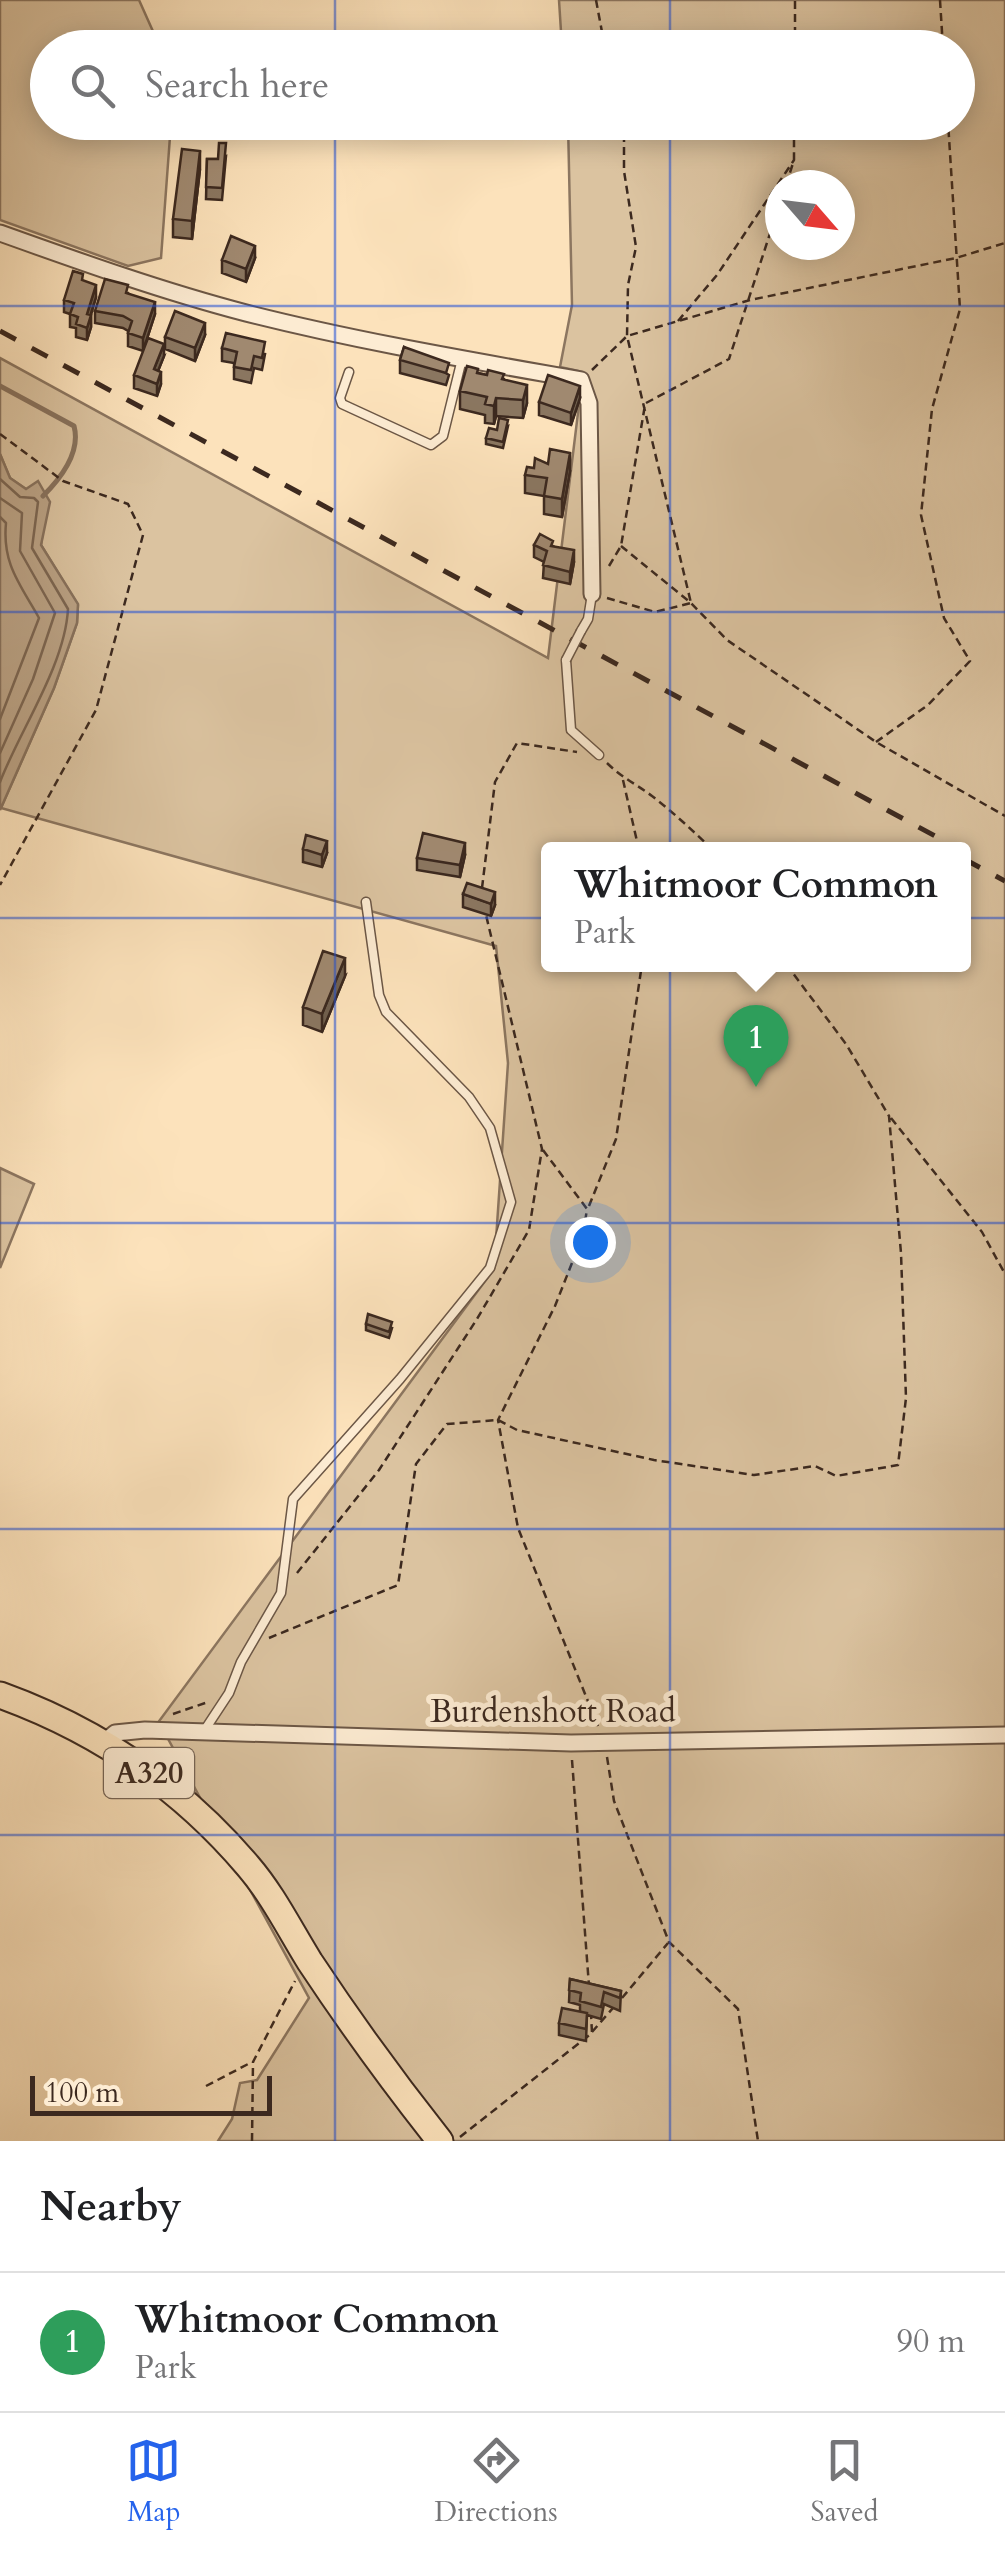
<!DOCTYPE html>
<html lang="en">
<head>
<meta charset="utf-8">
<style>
  :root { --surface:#fff; --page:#f6f6f6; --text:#202124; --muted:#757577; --line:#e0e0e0; --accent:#2563eb }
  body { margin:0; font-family:Cardo,serif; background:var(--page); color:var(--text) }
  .compass { position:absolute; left:765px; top:170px; width:90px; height:90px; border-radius:50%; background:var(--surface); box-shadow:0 5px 25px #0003; rotate:118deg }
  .scale { position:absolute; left:30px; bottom:25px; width:242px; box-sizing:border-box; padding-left:10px; border:5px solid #3c291f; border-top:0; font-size:28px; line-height:35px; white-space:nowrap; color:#3c291f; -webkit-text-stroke:8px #fdecd3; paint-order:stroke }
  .you { position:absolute; left:590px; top:1242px; width:35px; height:35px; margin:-25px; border:8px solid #fff; border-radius:50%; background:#1a73e8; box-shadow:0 0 0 15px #1a73e833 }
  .badge { display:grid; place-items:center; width:65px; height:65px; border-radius:50%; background:var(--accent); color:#fff; font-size:32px; font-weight:700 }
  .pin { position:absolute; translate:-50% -82px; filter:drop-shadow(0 2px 5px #0008) }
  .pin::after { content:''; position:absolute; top:52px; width:35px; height:30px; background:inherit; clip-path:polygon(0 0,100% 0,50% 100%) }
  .popup { position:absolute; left:541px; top:842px; width:430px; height:130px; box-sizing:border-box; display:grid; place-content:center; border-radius:10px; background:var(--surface); filter:drop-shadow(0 2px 8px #0005); font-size:32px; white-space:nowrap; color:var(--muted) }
  .popup b { font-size:38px; color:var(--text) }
  .popup::after { content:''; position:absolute; left:50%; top:100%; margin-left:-20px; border:20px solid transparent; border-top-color:var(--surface) }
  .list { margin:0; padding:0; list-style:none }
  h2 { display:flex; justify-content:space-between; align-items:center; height:130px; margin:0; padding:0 40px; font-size:42px }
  h2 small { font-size:32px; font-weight:400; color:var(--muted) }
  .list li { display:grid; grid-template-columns:65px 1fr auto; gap:30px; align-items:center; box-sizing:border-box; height:140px; padding:0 40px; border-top:2px solid var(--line) }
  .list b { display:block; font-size:38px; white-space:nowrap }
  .list p { margin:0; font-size:32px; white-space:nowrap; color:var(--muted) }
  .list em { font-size:32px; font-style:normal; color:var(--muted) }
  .icon { flex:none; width:55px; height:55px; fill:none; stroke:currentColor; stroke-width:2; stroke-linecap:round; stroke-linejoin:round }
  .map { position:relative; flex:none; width:1005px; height:2141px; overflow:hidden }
  .search { position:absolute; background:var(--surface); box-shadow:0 5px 25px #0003; left:30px; right:30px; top:30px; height:110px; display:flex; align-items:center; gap:25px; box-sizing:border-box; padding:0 35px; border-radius:55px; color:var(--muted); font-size:38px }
  .sheet { height:270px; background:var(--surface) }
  nav { display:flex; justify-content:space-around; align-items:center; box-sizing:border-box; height:140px; border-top:2px solid var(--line); background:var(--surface); font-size:28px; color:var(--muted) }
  nav a { display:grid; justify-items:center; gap:5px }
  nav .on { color:var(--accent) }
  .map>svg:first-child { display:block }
  .green { fill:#dbc3a0; stroke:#8c7660; stroke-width:2.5; fill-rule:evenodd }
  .water { fill:#bba386; stroke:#88725d; stroke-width:2.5 }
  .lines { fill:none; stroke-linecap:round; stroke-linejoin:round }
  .shore { stroke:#7c6652; stroke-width:2.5 }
  .stream { stroke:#88725d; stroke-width:5 }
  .service-casing { stroke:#6c5746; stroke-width:11 }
  .minor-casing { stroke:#6c5746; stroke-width:19 }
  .primary-casing { stroke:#3c291f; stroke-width:29 }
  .path { stroke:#3c291f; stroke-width:2.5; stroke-dasharray:8 5; stroke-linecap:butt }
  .service { stroke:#fdecd3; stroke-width:8 }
  .minor { stroke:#fdecd3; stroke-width:15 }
  .primary { stroke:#fce2bb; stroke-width:25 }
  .rail { stroke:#3c291f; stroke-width:5; stroke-dasharray:18 18; stroke-linecap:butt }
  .service-bridge-casing { stroke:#6c5746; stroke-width:11; stroke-linecap:butt }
  .service-bridge { stroke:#fdecd3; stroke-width:8 }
  .wall { fill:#8a7660; stroke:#3c291f; stroke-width:2.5 }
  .shaded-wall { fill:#70604e; stroke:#3c291f; stroke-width:2.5 }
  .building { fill:#a08970; stroke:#3c291f; stroke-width:2.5 }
  .grid { fill:none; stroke:#1d4ed8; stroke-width:2.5; stroke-opacity:0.55 }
  .labels { text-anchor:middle; stroke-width:10; stroke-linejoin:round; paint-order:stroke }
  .shield { fill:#fdecd3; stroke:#766455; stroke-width:2.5 }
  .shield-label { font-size:30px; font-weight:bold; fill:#3c291f }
  .street-label { font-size:32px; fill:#3c291f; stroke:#fdecd3 }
</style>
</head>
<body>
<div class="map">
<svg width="1005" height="2141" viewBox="0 0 1005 2141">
  <rect width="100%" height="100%" fill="#fce2bb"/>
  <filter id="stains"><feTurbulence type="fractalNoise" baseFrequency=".002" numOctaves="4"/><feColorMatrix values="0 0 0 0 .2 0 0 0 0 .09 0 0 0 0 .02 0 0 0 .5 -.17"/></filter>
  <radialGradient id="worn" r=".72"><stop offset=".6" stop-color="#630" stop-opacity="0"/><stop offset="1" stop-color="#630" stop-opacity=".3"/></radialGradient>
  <path class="green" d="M0 0H139L160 47 48 48V122L171 123 161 258 128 266 0 220Z
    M559 0H1005V2141H218L232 2119 240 2083 257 2080 309 1998 167 1737 151 1732 494 1269 508 1063 496 946 1 808 54 688 77 623 78 605 41 545 44 523 26 489 10 478 0 454V358L548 658 583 372 560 367 572 305 568 123 958 122V48L562 47ZM780 185H840V245H780ZM548 850H964V964H548Z
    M0 1168 34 1184 0 1268Z"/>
  <path class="water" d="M0 454 10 478 26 489 38 481 50 502 41 545 78 604 77 623 54 688 0 810Z"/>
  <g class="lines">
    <path class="shore" d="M0 479 20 497 34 498 38 502 32 548 68 609C65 665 20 730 0 782
      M0 498 22 513 20 551 55 613 33 679 0 753
      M0 517 6 523C2 564 20 584 39 618L0 719"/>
    <path class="stream" d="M0 386 74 426C81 452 61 478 43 496"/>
    <g class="service-casing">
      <path id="service" d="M349 372 340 398 342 404 431 445 443 436 462 359
        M581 631 588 619 592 594
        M566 660 571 730 599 755
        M204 1731 229 1693 241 1662 281 1593 293 1499 400 1379 490 1268 511 1202 490 1128 469 1097 386 1012 379 995 366 902"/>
    </g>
    <g class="minor-casing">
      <path id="minor" d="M0 233C81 262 162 291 246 313 356 341 469 360 581 380L589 403 592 594
        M104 1742 115 1733 145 1730 571 1743 1005 1735"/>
    </g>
    <g class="primary-casing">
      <path id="primary" d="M0 1695C97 1730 181 1787 248 1866 273 1895 290 1930 310 1962 351 2024 394 2083 440 2141"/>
    </g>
    <path class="path" d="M596 0 605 48
      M940 0 943 48
      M795 48V0
      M618 122 624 139V171L636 247 628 285 627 336 691 603
      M786 185 794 160V122
      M678 321 717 275 794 160
      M592 370 627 336 750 300 956 258 1005 243
      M646 403 729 359 780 203
      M0 434 63 481 128 504 143 535 96 710 0 885
      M621 546 691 603 727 640 876 742 1005 816
      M609 566 621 546 645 405
      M607 598 655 612 691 603
      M876 742 928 705 970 661 944 618 921 515 932 409 960 309 948 122
      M607 763C621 777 636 784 652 796 674 813 693 831 713 850
      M623 780 639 850
      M482 888 495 782 517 743 577 752
      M891 1118 982 1232 1005 1274
      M543 1150 587 1209 583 1235 555 1306 498 1420 518 1528 598 1726
      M589 1206 616 1139 642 964
      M297 1573 379 1470 477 1319 529 1230 542 1149 486 915
      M269 1638 398 1585 416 1464 447 1424 498 1420 517 1430 654 1460 754 1475 815 1466 836 1476 898 1465 906 1398 901 1253 889 1116 846 1044 786 964
      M173 1714 208 1702
      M607 1757 614 1801 669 1942 738 2009 758 2141
      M572 1760 589 1986
      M622 1998 668 1943
      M592 2032 613 2008
      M206 2086 252 2062
      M460 2137 592 2033 591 2014
      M252 2141 253 2062 295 1981"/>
    <use href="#service" class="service"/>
    <use href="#minor" class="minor"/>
    <use href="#primary" class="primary"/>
    <path class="rail" d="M0 331 961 850
      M964 859 1005 881"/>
    <g class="service-bridge-casing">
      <path id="service-bridge" d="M566 660 581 631"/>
    </g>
    <use href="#service-bridge" class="service-bridge"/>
  </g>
  <path class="wall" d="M226 156 222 200 206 199 207 159H218Z
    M200 169 192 239 173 237V219Z
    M255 258 246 282 222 273V260Z
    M83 281 96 297 91 315V327L87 340 76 337V328L70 327V314L64 312V300Z
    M128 293 155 314 143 351 128 346V331L123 328 95 323V311Z
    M205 335 195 361 165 349V337Z
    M404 347 449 375 446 385 400 373V360Z
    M222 348 265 354 262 370 254 368 251 383 234 379V363L222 361Z
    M164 356 158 371 161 384 157 396 134 388V375Z
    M478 373 504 379 527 403 523 418 496 416 494 424 485 423V415L460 409V391Z
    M580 398 571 425 539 415V402Z
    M508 426 503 448 486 444V438L497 430Z
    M548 464 570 471 562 517 544 514V496L525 493V475L534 468Z
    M534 545 553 546 574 562 570 584 543 578 544 562 534 557Z
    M303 849 327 853 322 867 303 862Z
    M465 855 460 877 417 870V858Z
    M463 894 495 905 491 916 463 907Z
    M345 976 322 1032 303 1025V1007Z
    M366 1324 392 1328 389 1338 366 1330Z
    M570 1979 621 1991 620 2011 604 2004 601 2019 587 2015 586 2041 559 2035V2023L580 2011V2005L569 2002Z"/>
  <path class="shaded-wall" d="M200 151V169L192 239V221Z
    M255 246V258L246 282V269Z
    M96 285V297L87 326V314Z
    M155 302V314L143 351V338Z
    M91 315V327L87 340V328Z
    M205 323V335L195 361V348Z
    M164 344V356L154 381V369Z
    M161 372V384L157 396V384Z
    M527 385V403L523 418V400Z
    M580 386V398L571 425V413Z
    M496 398V416L494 424V406Z
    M570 453V471L562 517V499Z
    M574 550V562L570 584V572Z
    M327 841V853L322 867V855Z
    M465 843V855L460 877V865Z
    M495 892V905L491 916V904Z
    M345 958V976L322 1032V1014Z"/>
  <path class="building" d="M219 143H226L222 188 206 187 207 159H218Z
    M182 149 200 151 192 221 173 219Z
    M231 236 255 246 246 269 222 260Z
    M73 271 83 274 82 280 96 285 87 314 91 315 87 328 76 324 78 317 70 314 74 303 64 300Z
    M105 279 128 285 126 293 155 302 143 338 128 333 132 321 123 316 95 311Z
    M175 311 205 323 195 348 165 337Z
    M226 333 265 342 262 358 254 356 251 370 234 367 237 352 222 348Z
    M148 338 164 344 154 369 161 372 157 384 134 375Z
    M404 347 449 363 446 373 400 360Z
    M467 366 478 369 477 373 487 375 488 370 504 374 502 379 527 385 523 400 496 398 494 406 485 404 487 397 460 391Z
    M548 375 580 386 571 413 539 402Z
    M499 418 508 420 503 442 486 438 489 428 497 430Z
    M550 449 570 453 562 499 544 496 547 478 525 475 527 467 534 468 535 458 548 464Z
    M540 534 553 541 551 546 574 550 570 572 543 565 547 551 534 545Z
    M423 833 465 843 460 865 417 858Z
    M306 835 327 841 322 855 303 849Z
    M467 883 495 892 491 904 463 894Z
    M323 951 345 958 322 1014 303 1007Z
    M368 1314 392 1322 389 1332 366 1324Z
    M570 1979 621 1991 620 1998 604 1992 601 2007 580 2001 581 1993 569 1990Z
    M562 2008 587 2013 586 2029 559 2023Z"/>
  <path class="grid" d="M335 0V48M670 0V48M335 122V2141M670 122V2141M0 306H1005M0 612H1005M0 918H1005M0 1223H1005M0 1529H1005M0 1835H1005"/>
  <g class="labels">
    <rect class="shield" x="104" y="1748" width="90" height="50" rx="8"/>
    <g class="shield-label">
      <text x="149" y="1783">A320</text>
    </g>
    <g class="street-label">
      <text x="553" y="1722">Burdenshott Road</text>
    </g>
  </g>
  <rect width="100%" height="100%" filter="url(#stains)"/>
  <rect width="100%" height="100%" fill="url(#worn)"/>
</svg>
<svg class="compass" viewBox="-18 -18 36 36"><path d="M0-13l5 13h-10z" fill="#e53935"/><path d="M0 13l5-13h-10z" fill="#757577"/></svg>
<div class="scale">100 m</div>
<div class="you"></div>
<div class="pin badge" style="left:756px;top:1087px;background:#2e9e5b">1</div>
<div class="popup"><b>Whitmoor Common</b>Park</div>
<div class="search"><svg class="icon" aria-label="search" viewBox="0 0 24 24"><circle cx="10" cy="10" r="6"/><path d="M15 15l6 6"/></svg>Search here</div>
</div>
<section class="sheet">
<h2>Nearby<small></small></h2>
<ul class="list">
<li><span class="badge" style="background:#2e9e5b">1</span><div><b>Whitmoor Common</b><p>Park</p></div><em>90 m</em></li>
</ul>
</section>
<nav>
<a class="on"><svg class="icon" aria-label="map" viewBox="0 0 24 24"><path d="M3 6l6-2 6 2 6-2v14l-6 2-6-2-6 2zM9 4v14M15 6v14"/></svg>Map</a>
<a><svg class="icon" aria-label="directions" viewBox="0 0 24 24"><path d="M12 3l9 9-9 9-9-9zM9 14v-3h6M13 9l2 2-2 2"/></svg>Directions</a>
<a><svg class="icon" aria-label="saved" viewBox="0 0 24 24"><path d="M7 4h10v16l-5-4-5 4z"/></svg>Saved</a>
</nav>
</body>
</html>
